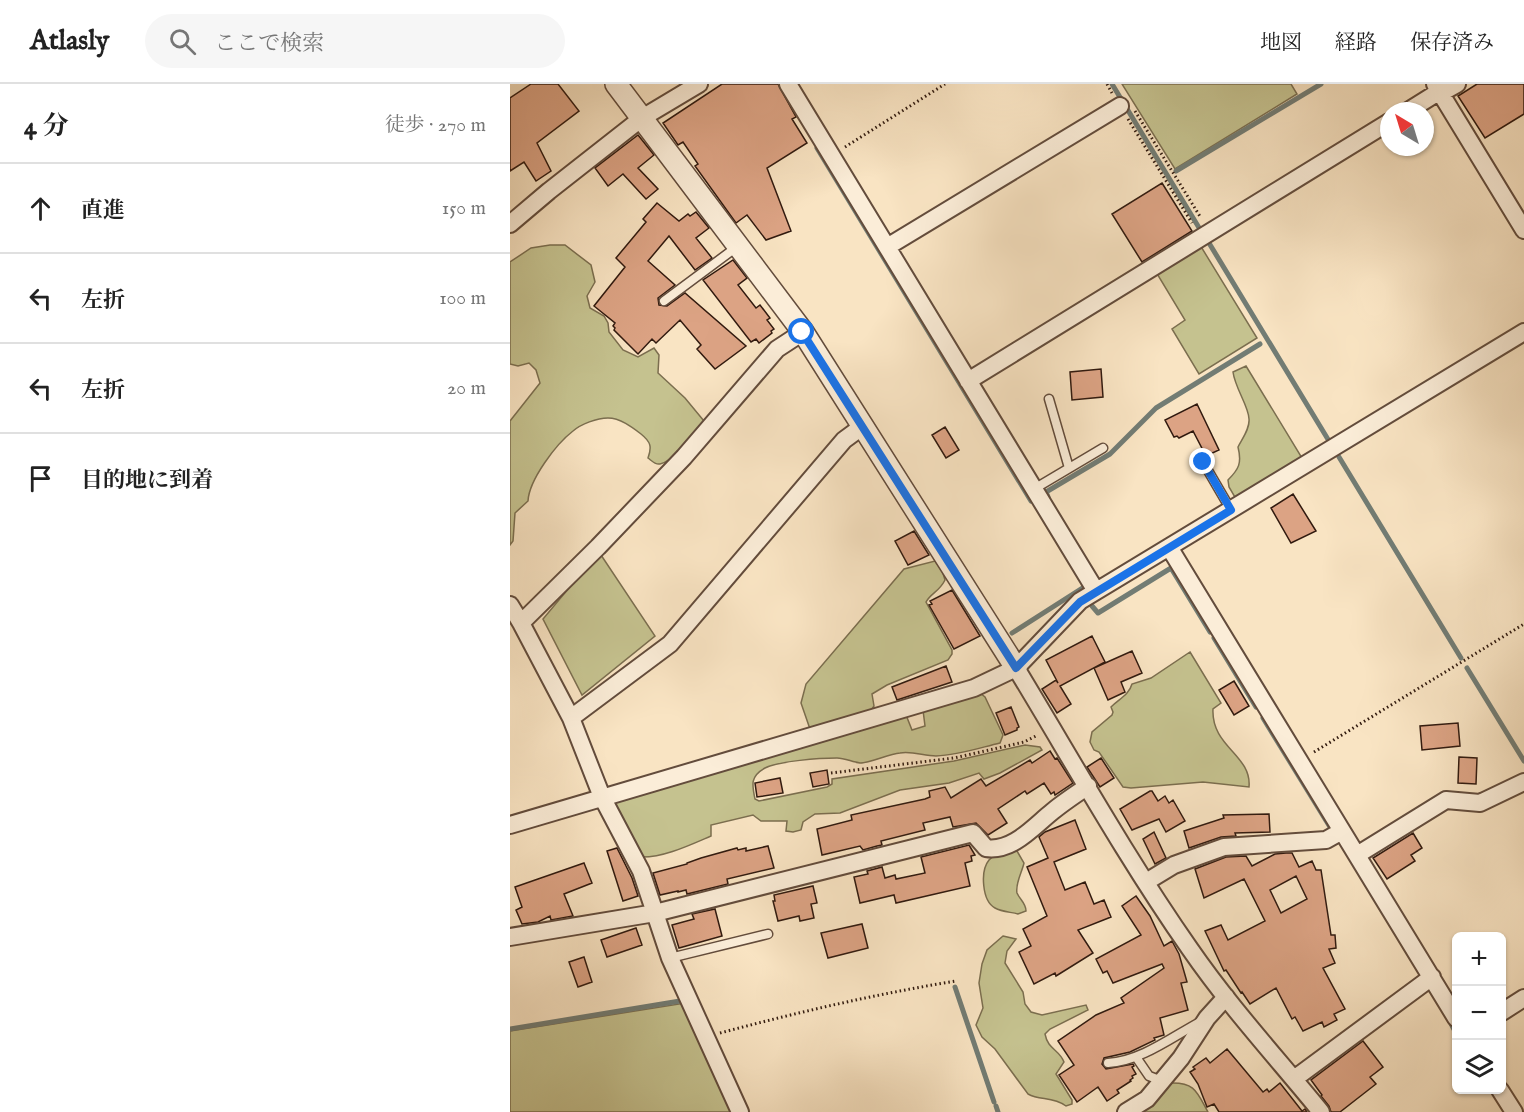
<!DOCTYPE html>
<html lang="ja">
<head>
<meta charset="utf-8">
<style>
  :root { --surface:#fff; --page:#f6f6f6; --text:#222; --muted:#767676; --line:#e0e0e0 }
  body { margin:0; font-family:"IM FELL English","Noto Serif JP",serif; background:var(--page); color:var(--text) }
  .controls { position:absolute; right:18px; bottom:18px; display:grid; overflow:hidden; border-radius:9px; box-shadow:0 2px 4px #0004 }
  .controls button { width:54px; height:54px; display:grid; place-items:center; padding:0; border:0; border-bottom:2px solid var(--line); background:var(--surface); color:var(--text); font:30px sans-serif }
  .compass { position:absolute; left:870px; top:18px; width:54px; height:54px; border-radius:50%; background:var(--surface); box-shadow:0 2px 4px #0004; rotate:322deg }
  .stop { position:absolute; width:18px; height:18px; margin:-14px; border:4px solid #1a73e8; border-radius:50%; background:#fff }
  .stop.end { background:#1a73e8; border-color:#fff; box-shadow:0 2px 6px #0008 }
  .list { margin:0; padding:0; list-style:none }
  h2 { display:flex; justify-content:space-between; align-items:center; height:78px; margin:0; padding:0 24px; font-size:26px }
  h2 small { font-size:20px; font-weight:400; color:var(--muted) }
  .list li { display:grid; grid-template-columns:39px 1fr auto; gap:18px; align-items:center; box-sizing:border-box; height:90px; padding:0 24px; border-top:2px solid var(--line) }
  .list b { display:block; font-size:22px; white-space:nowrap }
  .list em { font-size:20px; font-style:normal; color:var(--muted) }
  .icon { flex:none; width:33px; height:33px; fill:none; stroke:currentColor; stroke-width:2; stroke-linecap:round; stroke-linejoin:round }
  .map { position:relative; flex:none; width:1014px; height:1028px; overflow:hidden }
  header { display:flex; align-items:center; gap:36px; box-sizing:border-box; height:84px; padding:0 30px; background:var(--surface); border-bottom:2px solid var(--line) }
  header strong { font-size:28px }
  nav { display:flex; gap:33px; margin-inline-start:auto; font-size:21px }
  .search { width:420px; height:54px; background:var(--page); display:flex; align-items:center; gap:15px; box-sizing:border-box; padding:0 21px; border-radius:33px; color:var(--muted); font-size:22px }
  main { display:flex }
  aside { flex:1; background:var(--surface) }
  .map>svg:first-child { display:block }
  .green { fill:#c5c28f; stroke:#7b6e4f; stroke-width:1.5 }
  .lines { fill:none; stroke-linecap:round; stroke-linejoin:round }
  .stream { stroke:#727c74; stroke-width:5 }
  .building { fill:#dca384; stroke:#311a0f; stroke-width:1.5; fill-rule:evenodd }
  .service-casing { stroke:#634c3c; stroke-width:11 }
  .minor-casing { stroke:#634c3c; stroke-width:20 }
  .tertiary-casing { stroke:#634c3c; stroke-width:24 }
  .path { stroke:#311a0f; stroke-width:3; stroke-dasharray:1.5 3; stroke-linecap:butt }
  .service { stroke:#fbedd8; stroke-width:8 }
  .minor { stroke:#fbedd8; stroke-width:16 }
  .tertiary { stroke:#fbedd8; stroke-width:21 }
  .route { stroke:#1a73e8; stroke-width:8 }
</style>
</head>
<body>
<header>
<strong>Atlasly</strong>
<div class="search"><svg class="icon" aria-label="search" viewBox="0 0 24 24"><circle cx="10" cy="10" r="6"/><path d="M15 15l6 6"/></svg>ここで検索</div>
<nav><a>地図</a><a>経路</a><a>保存済み</a></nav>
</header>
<main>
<aside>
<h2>4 分<small>徒歩 · 270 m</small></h2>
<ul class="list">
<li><svg class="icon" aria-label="ahead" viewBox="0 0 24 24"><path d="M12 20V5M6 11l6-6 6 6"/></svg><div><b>直進</b></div><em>150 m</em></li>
<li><svg class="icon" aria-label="left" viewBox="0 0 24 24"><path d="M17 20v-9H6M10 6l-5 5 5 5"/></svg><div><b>左折</b></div><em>100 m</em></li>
<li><svg class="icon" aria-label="left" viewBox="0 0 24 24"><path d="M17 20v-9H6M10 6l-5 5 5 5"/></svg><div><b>左折</b></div><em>20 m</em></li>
<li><svg class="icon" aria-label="arrive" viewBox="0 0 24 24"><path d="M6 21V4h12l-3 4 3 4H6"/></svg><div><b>目的地に到着</b></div></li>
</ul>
</aside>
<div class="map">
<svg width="1014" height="1028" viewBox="0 0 1014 1028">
  <rect width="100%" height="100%" fill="#f9e4c3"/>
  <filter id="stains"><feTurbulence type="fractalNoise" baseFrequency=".00333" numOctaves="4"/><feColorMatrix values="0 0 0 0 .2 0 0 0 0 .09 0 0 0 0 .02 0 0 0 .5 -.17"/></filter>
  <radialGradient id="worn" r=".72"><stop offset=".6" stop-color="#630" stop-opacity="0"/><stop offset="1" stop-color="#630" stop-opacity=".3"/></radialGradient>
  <path class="green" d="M612 0H781L787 10 665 85Z
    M40 161H55L81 181 85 198 77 212 80 224 94 232 98 239 99 248 113 266 128 273 144 264 149 271 148 289 175 314 194 337C185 348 164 378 150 380 145 381 142 377 138 374 142 363 141 358 131 350 122 343 110 334 98 334 87 334 71 340 63 347 46 360 19 396 18 417L5 429 3 457 0 461V337L30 299 26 286 19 279 8 282 0 280V178L21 164Z
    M690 161 747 254 689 290 662 245 675 236 646 188Z
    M736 282 792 374 726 415 719 403 718 396C729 385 732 379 728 363 732 355 740 345 739 335 739 323 725 304 723 288Z
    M89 468 145 552 72 611 33 535Z
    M425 477 432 486 435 496C429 508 421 509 416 518L442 566V570L438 576 377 601 362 610 364 622 360 628 300 645 291 619 296 600 394 485Z
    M680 568 711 619 703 625C701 663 742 671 739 703L693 698 621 704 613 703 589 668 584 666 580 658 582 648 602 631 603 628 601 623C609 615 619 611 622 600L641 594Z
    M470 609 475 613 493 651 490 659C469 664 448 671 426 672 414 672 403 667 390 669 378 670 361 679 350 679 342 678 335 674 327 674 310 674 269 677 255 684 240 692 242 701 245 715L249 717 317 703 322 700V695L444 677 515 661 530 663 532 666 490 689 474 695 469 689 439 699 390 706 330 729 305 730 293 738 291 746 283 748 276 747 277 737H251L243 731 201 741V752C180 761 153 774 130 773L103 722 107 718 396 631 402 646 415 642 413 626Z
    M500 765 507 767 514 779C512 788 505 800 507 809 510 816 516 819 516 827L508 830C501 828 492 828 485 824 472 817 470 787 479 776 484 770 492 768 500 765Z
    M493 852 506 855 497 867 495 879 513 908 515 920 521 928 532 931 576 921 578 926 540 945 535 950C538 966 549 965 554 978L546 990 562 1016V1020L556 1022C542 1012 530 1017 518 1010L485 965 472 953 466 941 473 924 469 899 472 880 477 866Z
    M175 919 224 1028H0V947Z
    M660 999C685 998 687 1008 698 1028H629Z"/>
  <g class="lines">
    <path class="stream" d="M602 0 691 147
      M307 64 521 417
      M666 87 811 0
      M699 159 819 357
      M829 373 951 574
      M538 413 536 408 600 370 646 324 750 260
      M582 522 588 529 661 484 700 548
      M502 549 574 503
      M704 554 746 623
      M957 584 1014 677
      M753 634 820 743
      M445 903 484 1018
      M938 934 946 949
      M0 945 170 917
      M486 1022 488 1028"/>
  </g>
  <path class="building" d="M21 0H48L69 27 27 59 41 87 26 97 14 78 0 87V14Z
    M212 0H268L286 33 282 35 297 59 257 84 281 147 256 156 237 131 226 139 185 82 188 80 173 58 168 61 153 39Z
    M967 0H1014V30L975 54 948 12Z
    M128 51 144 71 128 84 148 105 136 115 113 90 98 102 85 84Z
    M652 99 682 147 632 178 602 130Z
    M147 119 169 137 178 130 180 132 186 128 199 144 186 154 202 174 185 186 159 152 138 177 165 201 148 214 149 221 157 222 175 209 236 262 205 285 187 265 191 261 170 236 146 259 142 255 128 270 104 246 105 244 103 242 105 239 84 222 115 183 106 174 136 138 133 135Z
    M223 176 237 194 228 201 246 224 250 221 260 234 257 236 264 245 261 247 262 249 249 259 246 255 241 258 193 196Z
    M591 285 593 313 562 316 560 288Z
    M687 320 709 366 696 372 683 347 669 354 667 352 664 353 655 336Z
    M435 343 449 366 436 374 422 351Z
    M783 410 806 447 781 459 761 424Z
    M404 447 419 471 398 481 385 457Z
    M442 506 470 552 444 565 419 521 422 520 420 517Z
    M582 552 595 578 550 602 561 620 547 629 532 605 546 596 548 599 536 576Z
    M622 567 632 589 611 598 615 608 598 616 584 584Z
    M436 582 442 598 387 616 382 603Z
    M724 597 739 622 724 631 709 606Z
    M501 623 509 643 507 644V646L495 651 486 629Z
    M948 639 950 662 912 666 910 642Z
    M540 667 545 675 547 674 563 699 545 711 544 708 541 710 534 699 517 710 515 707 488 725 497 739 478 751 466 739 443 743 440 733 413 739 415 746 371 757 372 761 367 762 353 766 350 762 312 771 307 745 342 736 341 731 415 715 420 713 419 707 435 703 441 714 471 695 476 702 520 676 522 679Z
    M949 673 967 674 966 700 948 699Z
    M591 674 604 694 590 703 577 683Z
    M317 686 319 700 303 703 300 689Z
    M270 694 273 709 247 713 245 699Z
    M640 707H642L648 717 655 712 659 719 663 716 675 737 656 748 649 735 622 746 610 725Z
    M759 730 760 748 725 749 726 752 711 753 679 764 674 747 714 734 713 731Z
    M565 736 576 765 544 778 555 806 575 798 584 820 594 816 601 833 568 846 583 869 546 892 545 889 524 900 509 868 521 862 513 845 537 832 517 783 538 774 529 753 535 748Z
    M644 748 656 774 645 780 633 755Z
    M903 749 912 764 901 771 905 777 877 795 863 774Z
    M459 761 465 771 461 772 462 777 455 779 460 802 386 819 384 811 350 819 344 793 358 790 357 787 372 783 375 794 385 791 386 795 415 789 411 773Z
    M258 762 264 784 217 795 218 800 177 810 176 806 168 808V807L150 811 143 789 177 780V779L191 774 227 764 228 766 236 764V767Z
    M107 764 122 794 128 812 113 817 97 767Z
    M776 769H782L789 783 802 777 806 786H811L821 851H825L826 864 819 865 825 879 813 884 835 925 824 930 827 936 814 943 812 938 793 947 785 933 782 935 766 904 740 920 732 908 731 909 716 886 714 887 695 847 711 841 718 856 755 837 734 795 694 814 685 785 716 773 736 772 742 782 765 770ZM786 792 797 815 771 829 760 806Z
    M74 779 82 799 54 810 63 832 41 836 40 832 28 838 12 840 6 826 12 823 5 803Z
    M303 802 307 819 301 820 304 834 290 837 289 832 268 837 263 817H265L264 811Z
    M626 812 640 832 654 862 662 857 669 870 677 898 671 899 678 926 650 934 654 951 644 954 645 956 620 968 594 974 592 980 596 985 623 980 624 982 622 983 626 990 622 992 623 994 620 996 621 997 607 1006 609 1009 597 1017 588 1003 567 1018 549 991 564 981 548 957 586 931 614 919 611 914 654 884 652 880 603 899 597 887 593 889 586 875 631 851 612 822Z
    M205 825 212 852 169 864 162 841 184 835 182 830Z
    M352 840 358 864 318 874 311 849Z
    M126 844 132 861 97 873 91 856Z
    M74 873 82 898 68 903 59 878Z
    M853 957 873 983 860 993 866 1000 830 1028H821L819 1022 811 1012 812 1011 801 996Z
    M717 965 753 1008 757 1005 759 1008 770 999 792 1027 795 1025 797 1028H709L704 1020 697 1023 688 1000 680 988 685 985 683 983 696 974 700 979Z"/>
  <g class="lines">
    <g class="service-casing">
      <path id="service" d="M154 217 228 162
        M539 315 559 384
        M693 378 721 426
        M524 405 593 364
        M160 874 258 850
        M626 973 639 992 652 997
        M598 979C631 977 662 953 690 938"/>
    </g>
    <g class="minor-casing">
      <path id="minor" d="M278 0 586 507
        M925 0 1014 146
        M931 9 947 0
        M898 27 930 7
        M0 140 39 107 132 34 189 0
        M377 163 610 22
        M458 297 879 38
        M659 463 946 934
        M0 521 11 539 61 634 92 713 131 787 160 874 230 1028
        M11 539 88 463 174 373 267 265 293 248
        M506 584C563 678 617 775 680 865 720 923 767 974 811 1028
        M61 634 160 560 334 356 353 342
        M0 741 464 604 506 584 570 517 1014 248
        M847 771 936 716 970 719 1014 698
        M636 798 664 781 714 763 816 756 832 747
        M0 853 145 829 463 749 476 764C503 768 524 742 543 727 554 718 566 710 578 702
        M992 928 1014 914
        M784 995 922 893
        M990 1006 1004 1028
        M616 1028 637 1015 671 974 697 934 716 913"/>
    </g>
    <g class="tertiary-casing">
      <path id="tertiary" d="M106 0 293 248 506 584"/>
    </g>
    <path class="path" d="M597 0 602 9
      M625 27 691 134
      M618 35 682 139
      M335 63 435 0
      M804 668 1014 540
      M321 689 444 674 514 658 528 651
      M210 949C289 928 366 910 446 897"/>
    <use href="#service" class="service"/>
    <use href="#minor" class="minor"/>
    <use href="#tertiary" class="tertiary"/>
  </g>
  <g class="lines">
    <path class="route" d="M292 248 506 584 570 518 721 426 693 378"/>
  </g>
  <rect width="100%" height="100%" filter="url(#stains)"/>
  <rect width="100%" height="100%" fill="url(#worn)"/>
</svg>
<div class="controls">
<button>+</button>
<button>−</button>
<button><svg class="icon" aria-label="layers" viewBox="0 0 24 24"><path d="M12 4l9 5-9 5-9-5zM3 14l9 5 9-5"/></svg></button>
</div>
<svg class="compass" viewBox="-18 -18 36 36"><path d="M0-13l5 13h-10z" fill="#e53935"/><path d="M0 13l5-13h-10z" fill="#767676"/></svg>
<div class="stop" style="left:292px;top:248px"></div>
<div class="stop end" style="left:693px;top:378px"></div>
</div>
</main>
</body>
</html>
